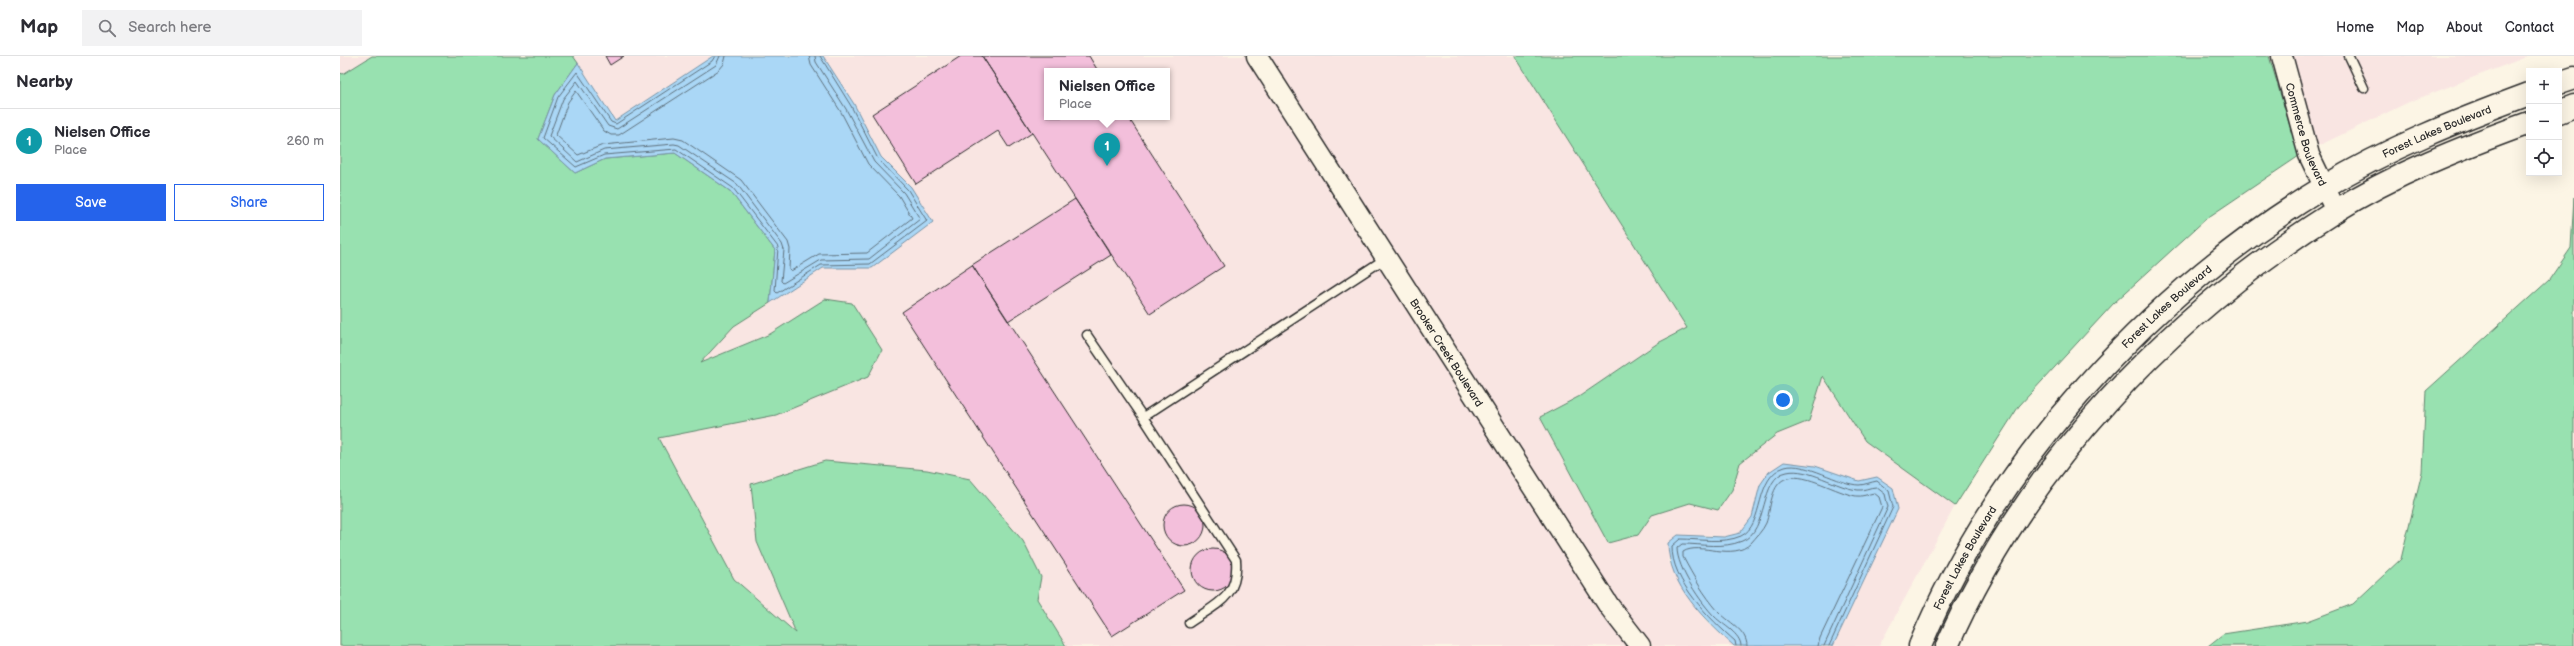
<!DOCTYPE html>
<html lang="en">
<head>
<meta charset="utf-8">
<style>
  :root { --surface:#fff; --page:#f2f2f3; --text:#2b2b33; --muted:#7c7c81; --line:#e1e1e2; --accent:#2563eb }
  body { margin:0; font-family:"Balsamiq Sans",sans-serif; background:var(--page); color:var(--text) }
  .controls { position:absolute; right:12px; top:12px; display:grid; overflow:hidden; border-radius:0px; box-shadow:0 4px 16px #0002 }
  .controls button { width:36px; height:36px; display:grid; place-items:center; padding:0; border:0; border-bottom:1px solid var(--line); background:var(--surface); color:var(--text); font:20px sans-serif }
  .you { position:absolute; left:1443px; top:344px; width:14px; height:14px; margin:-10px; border:3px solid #fff; border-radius:50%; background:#1a73e8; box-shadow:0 0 0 6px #1a73e833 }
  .badge { display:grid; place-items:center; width:26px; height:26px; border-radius:50%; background:var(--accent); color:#fff; font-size:13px; font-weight:700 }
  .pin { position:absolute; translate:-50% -33px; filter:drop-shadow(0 1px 2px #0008) }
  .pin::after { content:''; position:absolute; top:21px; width:14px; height:12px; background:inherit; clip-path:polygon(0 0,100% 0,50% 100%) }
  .popup { position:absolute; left:704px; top:12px; width:126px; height:52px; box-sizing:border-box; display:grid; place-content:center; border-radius:0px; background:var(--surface); filter:drop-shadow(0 1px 3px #0005); font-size:13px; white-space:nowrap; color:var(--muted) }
  .popup b { font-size:15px; color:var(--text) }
  .popup::after { content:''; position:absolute; left:50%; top:100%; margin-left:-8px; border:8px solid transparent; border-top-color:var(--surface) }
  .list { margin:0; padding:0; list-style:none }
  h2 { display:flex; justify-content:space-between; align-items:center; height:52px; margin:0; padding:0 16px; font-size:17px }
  h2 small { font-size:13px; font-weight:400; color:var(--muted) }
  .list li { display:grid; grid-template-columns:26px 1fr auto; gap:12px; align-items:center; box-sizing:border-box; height:64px; padding:0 16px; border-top:1px solid var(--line) }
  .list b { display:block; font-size:15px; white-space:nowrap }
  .list p { margin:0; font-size:13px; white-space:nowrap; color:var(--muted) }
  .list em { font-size:13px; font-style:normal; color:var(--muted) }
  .actions { display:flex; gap:8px; padding:12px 16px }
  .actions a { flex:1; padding:9px 0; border:1px solid var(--accent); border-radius:0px; text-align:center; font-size:14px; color:var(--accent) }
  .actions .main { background:var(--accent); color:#fff }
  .icon { flex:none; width:22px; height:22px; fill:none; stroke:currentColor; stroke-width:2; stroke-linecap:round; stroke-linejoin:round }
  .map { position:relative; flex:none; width:2234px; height:590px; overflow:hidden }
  header { display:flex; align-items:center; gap:24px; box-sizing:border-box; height:56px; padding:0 20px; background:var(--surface); border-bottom:1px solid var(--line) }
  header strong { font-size:19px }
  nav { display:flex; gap:22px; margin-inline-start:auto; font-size:14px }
  .search { width:280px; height:36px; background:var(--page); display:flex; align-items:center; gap:10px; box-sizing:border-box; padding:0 14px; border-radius:0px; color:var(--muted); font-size:15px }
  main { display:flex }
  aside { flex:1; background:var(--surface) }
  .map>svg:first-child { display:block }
  .built { fill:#f9e5e2; fill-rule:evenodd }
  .green { fill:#98e1b0; stroke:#62866e }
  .water { fill:#aad7f6; stroke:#7792a5 }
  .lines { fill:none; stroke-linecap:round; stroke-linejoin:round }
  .shore { stroke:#5e707c; stroke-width:1 }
  .building { fill:#f3bfdb; stroke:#2b2b2b }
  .service-casing { stroke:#2b2b2b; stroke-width:11 }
  .tertiary-casing { stroke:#2b2b2b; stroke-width:23 }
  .secondary-casing { stroke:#2b2b2b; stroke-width:25 }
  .service { stroke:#fcf5e5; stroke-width:8 }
  .tertiary { stroke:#fcf5e5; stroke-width:20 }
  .secondary { stroke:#fcf5e5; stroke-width:22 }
  .labels { text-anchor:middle; stroke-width:3.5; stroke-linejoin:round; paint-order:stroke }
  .street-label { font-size:11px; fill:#2b2b2b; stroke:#fcf5e5 }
</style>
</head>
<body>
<header>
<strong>Map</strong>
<div class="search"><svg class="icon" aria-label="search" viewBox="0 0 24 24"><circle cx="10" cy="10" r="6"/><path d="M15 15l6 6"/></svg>Search here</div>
<nav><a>Home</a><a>Map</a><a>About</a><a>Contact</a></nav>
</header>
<main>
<aside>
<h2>Nearby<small></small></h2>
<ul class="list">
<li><span class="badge" style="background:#0f9aa8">1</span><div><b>Nielsen Office</b><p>Place</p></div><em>260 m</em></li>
</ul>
<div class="actions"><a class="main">Save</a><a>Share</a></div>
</aside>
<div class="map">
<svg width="2234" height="590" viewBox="0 0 2234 590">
  <rect width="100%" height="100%" fill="#fcf5e5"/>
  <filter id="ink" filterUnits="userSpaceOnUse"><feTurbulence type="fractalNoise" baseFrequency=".025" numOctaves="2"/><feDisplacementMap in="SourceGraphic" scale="8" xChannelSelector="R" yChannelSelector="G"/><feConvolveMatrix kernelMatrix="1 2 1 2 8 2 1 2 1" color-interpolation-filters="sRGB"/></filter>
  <g filter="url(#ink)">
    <path class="built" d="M0 0H32L3 19 0 17Z
      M233 0H373L275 65Z
      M483 0H907L1261 555 1289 590H726L697 543 701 521 683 485 630 423 587 414 485 405 417 486 457 578 394 523 319 382 436 359 485 243 430 278 359 307 394 270 483 212H532L571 131 541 101 514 48ZM707 15H827V61H707Z
      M929 0H1175L1347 272 1318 287 1240 340 1200 361 1268 487 1298 479 1312 459 1350 447 1378 454 1392 434 1400 407 1437 378 1469 365 1482 320 1525 385 1615 450 1539 590H1493L1558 453 1537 421 1519 425 1475 410 1421 429 1412 461 1400 477 1384 481 1365 479 1328 504 1346 538 1367 566 1394 590H1313L1276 544Z
      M1951 0H2189L2069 46 1976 91Z"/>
    <path class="green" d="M32 0H233L238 7 215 39 198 83 235 117 265 103 335 97 390 135 435 194 430 247 394 270 360 307 430 278 485 243 512 247 542 294 528 321 436 359 319 382 394 523 456 577 417 486 411 428 485 405 587 414 630 423 683 485 701 521 697 543 726 590H0V17L3 18Z
      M1175 0H1929L1959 100 1867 162 1774 247 1679 350 1615 450 1525 385 1483 320 1469 365 1437 378 1400 407 1392 434 1378 454 1350 447 1312 459 1298 479 1268 487 1200 361 1240 340 1318 287 1347 272Z
      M2234 141V590H1868L1883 578 1968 565 2013 548 2061 503 2082 416 2086 335 2209 224 2231 192Z"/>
    <path class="water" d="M373 0H483L514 48 541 101 571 131 593 166 532 212H483L430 247 435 194 390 135 335 97 265 103 235 117 198 83 215 39 238 7 275 65Z
      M1444 406 1475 410 1519 425 1537 421 1553 432 1558 453 1493 590H1394C1365 564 1328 529 1328 487L1338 479 1384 481 1400 477 1412 461 1420 429 1429 416Z"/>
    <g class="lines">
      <path class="shore" d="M375 0 372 5 276 68 271 66 237 16 218 41 203 82 236 111 264 99 336 93 393 132 438 191 435 235 437 237 481 209 530 208 587 165 568 134 538 103 511 50 480 0
        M380 0 376 9 277 73 268 70 237 25 223 43 209 80 237 106 264 94 334 88 339 89 397 128 442 188 444 194 441 225 443 227 481 204 529 203 580 163 564 137 534 106 506 53 476 6 475 0
        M386 0 384 8 379 14 279 79H271L264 75 236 35 228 46 216 79 238 99 263 89 334 82 343 84 401 124 448 186 450 193 449 213 451 215 479 198 527 197 572 162 559 140 528 108 501 56 471 9 469 0
        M1396 590 1395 585C1370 563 1331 525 1332 490L1340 483C1359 483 1383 488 1401 480 1425 469 1414 420 1445 411 1465 405 1500 429 1519 429 1524 429 1531 426 1537 425L1549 435 1553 451 1489 590
        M1401 590C1401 578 1383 569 1375 561 1361 547 1337 512 1337 492L1342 488C1362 488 1383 493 1402 485 1429 475 1419 421 1447 416 1468 411 1497 432 1518 434 1523 435 1530 431 1536 431L1545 438 1548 451 1484 590
        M1407 590C1407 574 1388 566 1378 555 1364 539 1353 520 1343 501V496C1360 485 1393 506 1411 487 1416 481 1423 474 1426 467 1431 454 1430 426 1448 422 1466 417 1497 437 1516 440 1522 441 1528 438 1534 437L1539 441 1542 451 1480 582 1478 590"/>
    </g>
    <path class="building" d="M265 0H284L270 9Z
      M621 0H642L692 77 669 92 658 75 576 128 532 58Z
      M642 0H749L758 15H707V61H788L884 210 810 258Z
      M735 143 771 199 668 265 632 209Z
      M632 209 844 534 772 580 562 256Z
      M823 469a21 21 0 1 1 42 0a21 21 0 1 1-42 0Z
      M852 514a21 21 0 1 1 42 0a21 21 0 1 1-42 0Z"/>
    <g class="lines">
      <g class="service-casing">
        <path id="service" d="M2009 0 2024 32
          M747 279 803 361
          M849 567C876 548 899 542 896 504L803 361 1046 202"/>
      </g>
      <g class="tertiary-casing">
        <g id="tertiary">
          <path id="s1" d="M917 0 1269 550 1300 590"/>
          <path id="s2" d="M1942 0 1969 99 1996 155"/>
        </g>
      </g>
      <g class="secondary-casing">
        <g id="secondary">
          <path d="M2219 27 2234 22"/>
          <path d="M2219 56 2234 50"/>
          <path id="s3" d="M1580 590C1657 404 1812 235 1984 131 2048 92 2119 64 2189 38"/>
          <path d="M1607 590C1686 410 1829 260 1994 156 2054 118 2123 91 2189 67"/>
        </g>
      </g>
      <use href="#service" class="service"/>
      <use href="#tertiary" class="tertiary"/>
      <use href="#secondary" class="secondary"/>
    </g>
  </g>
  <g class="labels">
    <g class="street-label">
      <text dy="4" stroke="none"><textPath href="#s3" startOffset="747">Forest Lakes Boulevard</textPath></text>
      <text dy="4" stroke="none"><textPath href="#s2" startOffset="82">Commerce Boulevard</textPath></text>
      <text dy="4" stroke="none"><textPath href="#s3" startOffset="423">Forest Lakes Boulevard</textPath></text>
      <text dy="4" stroke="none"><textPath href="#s1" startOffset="352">Brooker Creek Boulevard</textPath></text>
      <text dy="4" stroke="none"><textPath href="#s3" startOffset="99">Forest Lakes Boulevard</textPath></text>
    </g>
  </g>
</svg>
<div class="controls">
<button>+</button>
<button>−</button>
<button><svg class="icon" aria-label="locate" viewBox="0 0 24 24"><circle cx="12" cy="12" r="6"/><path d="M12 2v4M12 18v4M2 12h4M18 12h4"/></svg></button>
</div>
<div class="you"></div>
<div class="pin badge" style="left:767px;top:110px;background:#0f9aa8">1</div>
<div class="popup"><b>Nielsen Office</b>Place</div>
</div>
</main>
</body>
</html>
